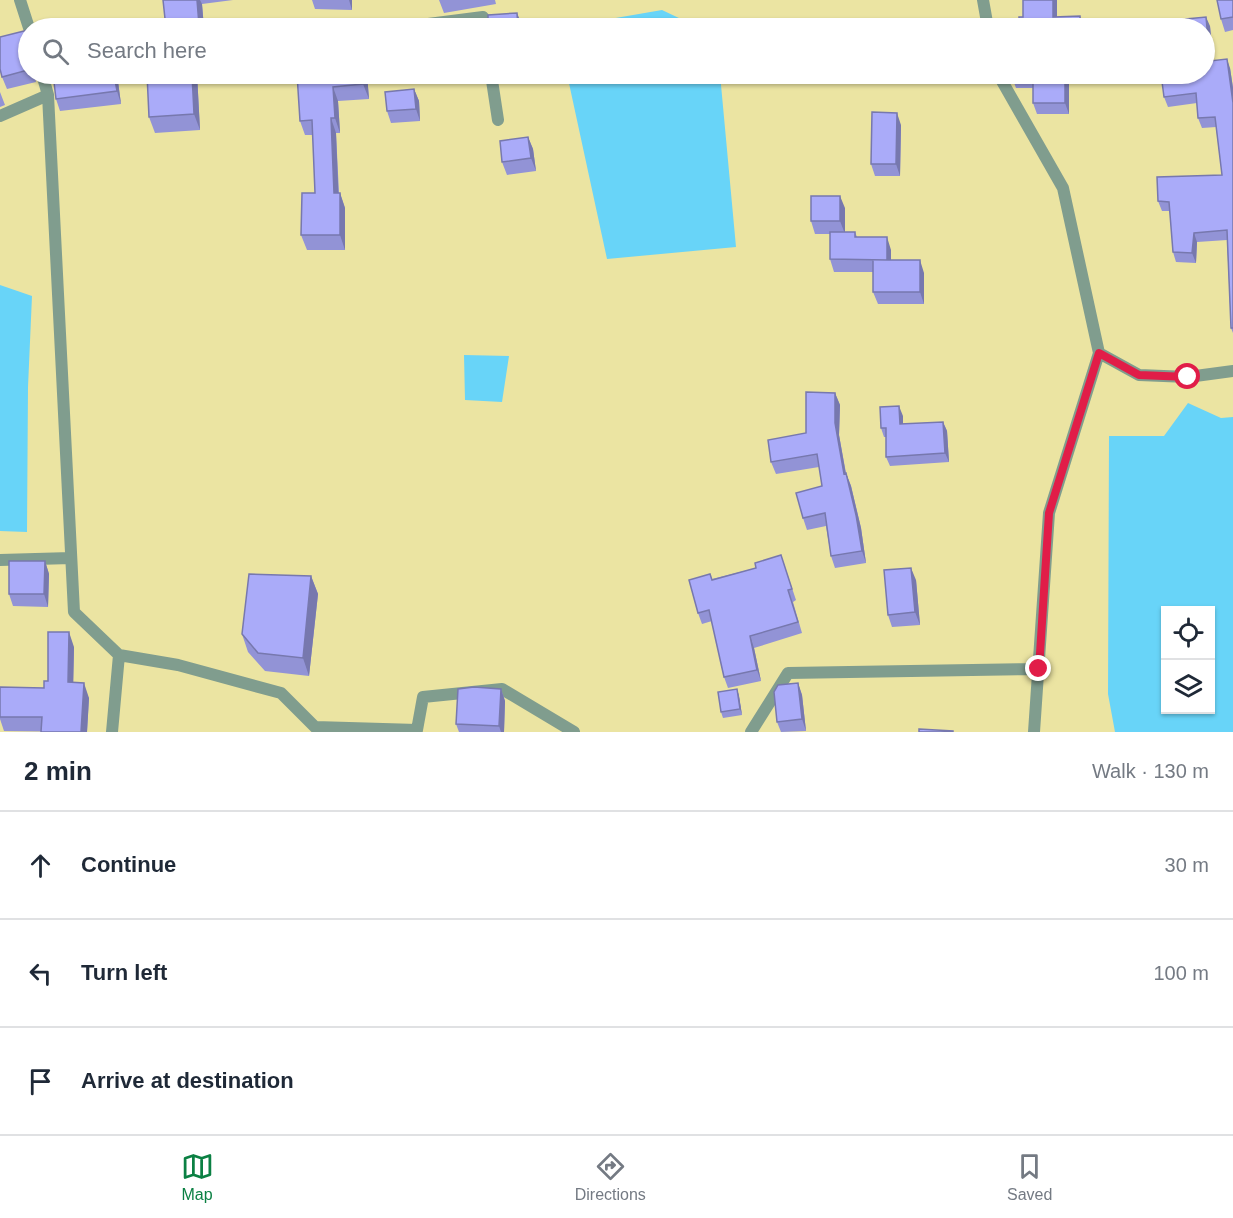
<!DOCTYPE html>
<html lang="en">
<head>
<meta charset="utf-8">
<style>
  :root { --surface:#fff; --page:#f6f6f7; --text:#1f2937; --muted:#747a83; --line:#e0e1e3; --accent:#0b8043 }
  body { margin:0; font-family:Helvetica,sans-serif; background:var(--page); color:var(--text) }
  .controls { position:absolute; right:18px; bottom:18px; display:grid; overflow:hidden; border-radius:0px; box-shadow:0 2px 4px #0004 }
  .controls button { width:54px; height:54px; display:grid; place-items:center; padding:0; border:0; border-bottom:2px solid var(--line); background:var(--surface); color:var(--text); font:30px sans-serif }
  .stop { position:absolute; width:18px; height:18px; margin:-14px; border:4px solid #e11d48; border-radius:50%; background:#fff }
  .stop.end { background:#e11d48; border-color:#fff; box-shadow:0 2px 6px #0008 }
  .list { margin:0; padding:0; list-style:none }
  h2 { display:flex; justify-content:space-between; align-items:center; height:78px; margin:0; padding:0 24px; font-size:26px }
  h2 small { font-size:20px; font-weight:400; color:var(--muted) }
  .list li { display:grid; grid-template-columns:39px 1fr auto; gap:18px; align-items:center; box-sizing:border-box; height:108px; padding:0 24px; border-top:2px solid var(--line) }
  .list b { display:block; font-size:22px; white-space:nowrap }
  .list em { font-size:20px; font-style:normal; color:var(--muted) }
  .icon { flex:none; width:33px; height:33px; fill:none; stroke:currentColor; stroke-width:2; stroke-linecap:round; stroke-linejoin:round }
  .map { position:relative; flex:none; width:1233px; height:732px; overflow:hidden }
  .search { position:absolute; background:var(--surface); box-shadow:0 2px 4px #0004; left:18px; right:18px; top:18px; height:66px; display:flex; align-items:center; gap:15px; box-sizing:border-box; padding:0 21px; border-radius:33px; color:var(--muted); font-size:22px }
  .sheet { height:402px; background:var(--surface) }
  nav { display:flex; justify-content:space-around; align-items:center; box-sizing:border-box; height:84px; border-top:2px solid var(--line); background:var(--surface); font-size:16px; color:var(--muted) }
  nav a { display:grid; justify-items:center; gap:3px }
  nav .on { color:var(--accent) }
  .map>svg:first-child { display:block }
  .water { fill:#68d4f8; fill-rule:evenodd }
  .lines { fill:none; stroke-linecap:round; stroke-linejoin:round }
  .minor { stroke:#809d8e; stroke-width:12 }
  .wall { fill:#9293d6 }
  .shaded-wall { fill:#7778ae }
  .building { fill:#aaabf9; stroke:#7778ae; stroke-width:1.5 }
  .route { stroke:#e11d48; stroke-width:8 }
</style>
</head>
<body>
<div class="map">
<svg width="1233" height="732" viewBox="0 0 1233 732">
  <rect width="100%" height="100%" fill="#ebe4a2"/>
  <path class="water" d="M662 10 700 28H591L604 20Z
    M567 74H720L736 247 607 259Z
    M0 285 32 296 28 387 27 532 0 531Z
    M464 355 509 356 502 402 465 400Z
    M1188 403 1221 418 1233 417V732H1115L1108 694 1109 436H1164ZM1166 610H1210V710H1166Z"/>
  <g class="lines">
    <path class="minor" d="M20 0 29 28
      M983 0 988 28
      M397 28 483 17 484 28
      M491 74 498 120
      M998 74 1063 188 1099 353 1049 513 1034 732
      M48 95 74 612 119 655 112 732
      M0 116 48 95 42 74
      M1099 353 1139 375 1188 377 1233 371
      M0 560 71 558
      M119 655 178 665 281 693 315 727 417 730 423 697 502 689 574 732
      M751 732 788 673 1039 669"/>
  </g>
  <path class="wall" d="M163 0H233L202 4 204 28H166Z
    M312 0H352V10L315 9Z
    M439 0H495L496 4 444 13Z
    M1233 0V30L1225 32 1221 19Z
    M1210 26 1213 60 1230 68 1233 88V333L1231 328 1227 240 1197 242 1196 263 1176 262 1173 252 1170 211H1162L1158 201 1222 175 1216 127 1202 128 1198 118 1197 103 1168 107 1164 97 1204 74Z
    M28 30V74H34L36 82 7 89 2 77Z
    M53 74H117L121 104 60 111 56 99Z
    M197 74 200 130 155 133 149 117Z
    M297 74H367L369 99 338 101 340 133H336L339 193H340L345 208V250H307L301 235 315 193 313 135H305L300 121Z
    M406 74H425L426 79 409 81Z
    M1012 74H1084V82L1069 83V114H1037L1033 103V88H1016L1012 77Z
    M414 89 419 101 420 121 391 123 387 111Z
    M0 92 5 105 0 107Z
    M901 125 900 176H875L871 164Z
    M528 137 533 149 536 171 507 175 502 162Z
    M845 208V232H855L857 237 891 250V260L924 273V304H878L873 292V272H834L830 259V234H815L811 221Z
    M835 393 840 405 839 435 846 473 851 486 861 528 866 563 835 568 831 556 826 526 807 530 803 518 822 486 819 467 776 474 771 462 806 433Z
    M903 416V424L943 422 947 431 949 462 890 466 886 457V437H884L881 428Z
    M781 555 796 600 793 602 802 633 754 648 761 681 728 688 724 677 712 621 702 624 698 613 712 579 756 568Z
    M45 561 49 574 48 607 13 606 9 594Z
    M311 576 318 594 309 676 265 671 248 652 242 634Z
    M916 580 920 625 892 627 888 615Z
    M74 647 73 683 89 698 87 732 4 731 0 719V687L44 688 48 681Z
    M798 683 802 695 806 731 781 732 777 722Z
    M501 689 505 701 504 732H459L456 724Z
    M737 689 739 696 742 715 723 718 721 712Z"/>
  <path class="shaded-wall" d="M197 0H200L202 4 204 28H201L199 25Z
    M349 0H352V10Z
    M1053 0H1057V28L1053 17Z
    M517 13 522 25V28H518Z
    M1080 16 1084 27V28H1080Z
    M1206 17 1210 26 1214 70 1210 61Z
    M1227 59 1230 68 1233 88V103Z
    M114 74H117L121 104 117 91Z
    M192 74H197L200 130 194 114Z
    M363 74H367L369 99 363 84Z
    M1065 74 1069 83V114L1065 103Z
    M1081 74H1084V82Z
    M333 87 338 101 340 133 335 118Z
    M414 89 419 101 420 121 416 109Z
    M897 113 901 125 900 176 896 164Z
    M331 118 336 133 339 208 334 193Z
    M528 137 533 149 536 171 531 158Z
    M340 193 345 208V250L340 235Z
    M840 196 845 208V234L840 221Z
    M1194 233 1197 242 1196 263 1192 253Z
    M887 237 891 250V272L887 260Z
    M920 260 924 273V304L920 292Z
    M835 393 840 405 839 435 848 486 844 474 835 423Z
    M899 406 903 416V434L900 424Z
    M943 422 947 431 949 462 945 453Z
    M846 473 851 486 861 528 866 563 862 551Z
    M45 561 49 574 48 607 44 594Z
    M911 568 916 580 920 625 915 612Z
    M311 576 318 594 309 676 303 658Z
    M69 632 74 647 73 697 68 682Z
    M750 636 754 648 761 681 757 670Z
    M84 683 89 698 87 732H81Z
    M798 683 802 695 806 731 802 719Z
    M501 689 505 701 504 732H501L499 726Z
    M737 689 739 696 742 715 740 709Z"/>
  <path class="building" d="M163 0H197L199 25 189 26 190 28H166Z
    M1023 0H1053V17L1080 16V28H996V20H1019V17H1023Z
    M1217 0H1233V17L1221 19Z
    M517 13 518 28H488V15Z
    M1206 17 1210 61 1227 59 1233 103V328H1231L1227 230 1194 233 1192 253 1173 252 1169 202 1158 201 1157 177 1222 175 1215 117 1198 118 1196 93 1164 97 1161 74H1204V28H1187L1186 19Z
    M49 25 50 28H34Z
    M28 30V70L2 77 0 69V37Z
    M53 74H114L117 91 56 99Z
    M147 74H192L194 114 149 117Z
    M297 74H363V84L333 87 335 118H331L334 193H340V235H301L302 193H315L312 120 300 121Z
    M1012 74H1065V103H1033V77H1012Z
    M414 89 416 109 387 111 385 92Z
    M872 112 897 113 896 164H871Z
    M528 137 531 158 502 162 500 141Z
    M811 196H840V221H811Z
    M830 232H855V237H887V260L830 259Z
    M873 260H920V292H873Z
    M806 392 835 393V423L844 474 846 473 856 515 862 551 831 556 825 513 803 518 796 493 822 486 817 454 771 462 768 440 806 433Z
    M899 406 900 424 943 422 945 453 886 457V428H881L880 407Z
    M781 555 792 589 788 590 798 622 750 636 757 670 724 677 709 610 698 613 689 580 710 574 712 580 756 568 755 563Z
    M9 561H45L44 594H9Z
    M911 568 915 612 888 615 884 570Z
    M249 574 311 576 303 658 258 653 242 634Z
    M48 632H69L68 682 84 683 81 732H41L42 717H0V687L44 688V681H48Z
    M798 683 802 719 777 722 774 692 778 685Z
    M474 687 501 689 499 726 456 724 458 689Z
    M737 689 740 709 721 712 718 692Z
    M919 729 953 731V732H919Z"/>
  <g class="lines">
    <path class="route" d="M1039 669 1049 513 1099 353 1139 375 1188 377"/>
  </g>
</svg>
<div class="controls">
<button><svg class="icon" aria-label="locate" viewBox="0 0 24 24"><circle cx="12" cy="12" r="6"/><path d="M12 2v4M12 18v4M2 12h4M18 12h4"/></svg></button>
<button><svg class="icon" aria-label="layers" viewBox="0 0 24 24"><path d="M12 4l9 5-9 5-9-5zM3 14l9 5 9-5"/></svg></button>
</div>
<div class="stop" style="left:1188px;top:377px"></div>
<div class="stop end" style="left:1039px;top:669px"></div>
<div class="search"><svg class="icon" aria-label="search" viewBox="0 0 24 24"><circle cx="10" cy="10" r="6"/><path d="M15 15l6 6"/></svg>Search here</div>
</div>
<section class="sheet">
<h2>2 min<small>Walk · 130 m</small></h2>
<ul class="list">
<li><svg class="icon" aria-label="ahead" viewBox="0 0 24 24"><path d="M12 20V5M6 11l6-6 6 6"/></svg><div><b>Continue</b></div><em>30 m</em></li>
<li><svg class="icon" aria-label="left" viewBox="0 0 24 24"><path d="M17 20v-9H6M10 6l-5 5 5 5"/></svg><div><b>Turn left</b></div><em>100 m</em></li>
<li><svg class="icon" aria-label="arrive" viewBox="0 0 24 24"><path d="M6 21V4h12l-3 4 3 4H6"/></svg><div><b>Arrive at destination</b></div></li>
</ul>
</section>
<nav>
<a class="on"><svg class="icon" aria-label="map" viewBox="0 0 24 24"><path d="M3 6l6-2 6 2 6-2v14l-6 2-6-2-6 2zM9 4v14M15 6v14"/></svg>Map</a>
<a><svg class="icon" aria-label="directions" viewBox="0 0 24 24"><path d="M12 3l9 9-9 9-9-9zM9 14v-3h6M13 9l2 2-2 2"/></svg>Directions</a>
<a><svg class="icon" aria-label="saved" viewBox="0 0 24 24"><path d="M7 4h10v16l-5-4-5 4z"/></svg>Saved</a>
</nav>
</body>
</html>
